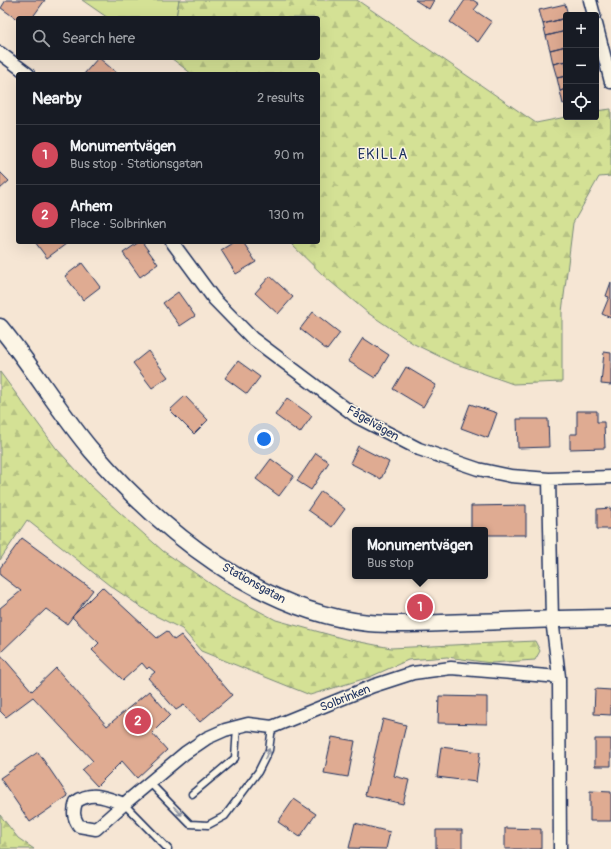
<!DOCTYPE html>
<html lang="en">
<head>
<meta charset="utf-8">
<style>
  :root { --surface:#171b24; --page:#20242c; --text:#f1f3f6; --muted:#9ea1a6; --line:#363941; --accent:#d1495b }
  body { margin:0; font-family:Pangolin,sans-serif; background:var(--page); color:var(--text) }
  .controls { position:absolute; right:12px; top:12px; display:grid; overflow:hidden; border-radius:4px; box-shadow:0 4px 16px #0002 }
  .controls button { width:36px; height:36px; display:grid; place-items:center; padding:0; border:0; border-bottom:1px solid var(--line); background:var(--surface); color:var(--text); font:20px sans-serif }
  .you { position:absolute; left:264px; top:439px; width:14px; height:14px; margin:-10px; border:3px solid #fff; border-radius:50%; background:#1a73e8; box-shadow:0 0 0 6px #1a73e833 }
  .badge { display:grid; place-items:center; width:26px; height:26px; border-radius:50%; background:var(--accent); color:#fff; font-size:13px; font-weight:700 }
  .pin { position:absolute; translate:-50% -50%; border:2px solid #fff; box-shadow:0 1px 4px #0006 }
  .popup { position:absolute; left:352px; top:527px; width:136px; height:52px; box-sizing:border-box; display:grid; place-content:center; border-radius:4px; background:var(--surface); filter:drop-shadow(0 1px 3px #0005); font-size:13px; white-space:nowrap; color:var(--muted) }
  .popup b { font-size:15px; color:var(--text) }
  .popup::after { content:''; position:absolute; left:50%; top:100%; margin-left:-8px; border:8px solid transparent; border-top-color:var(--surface) }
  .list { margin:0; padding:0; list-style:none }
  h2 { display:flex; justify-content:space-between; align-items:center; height:52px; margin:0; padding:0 16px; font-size:17px }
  h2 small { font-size:13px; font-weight:400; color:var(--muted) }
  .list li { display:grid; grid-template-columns:26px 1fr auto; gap:12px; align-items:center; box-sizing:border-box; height:60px; padding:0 16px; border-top:1px solid var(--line) }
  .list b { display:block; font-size:15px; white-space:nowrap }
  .list p { margin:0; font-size:13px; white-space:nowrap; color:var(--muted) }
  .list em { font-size:13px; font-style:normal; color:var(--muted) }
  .icon { flex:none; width:22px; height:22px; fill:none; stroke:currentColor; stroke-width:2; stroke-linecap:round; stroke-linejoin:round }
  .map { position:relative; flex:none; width:611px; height:849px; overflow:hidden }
  .search { position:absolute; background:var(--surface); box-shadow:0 4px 16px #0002; left:16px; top:16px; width:304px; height:44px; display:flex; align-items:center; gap:10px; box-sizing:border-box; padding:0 14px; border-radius:4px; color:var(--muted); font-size:15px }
  .panel { position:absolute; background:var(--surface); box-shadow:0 4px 16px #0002; left:16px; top:72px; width:304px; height:172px; border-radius:4px }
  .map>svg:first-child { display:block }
  .green { fill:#d4e195; stroke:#78887a }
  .forest { fill:url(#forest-firs); stroke:#78887a }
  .building { fill:#dfab92; stroke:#1b2f5e }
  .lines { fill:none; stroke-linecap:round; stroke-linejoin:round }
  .service-casing { stroke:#1b2f5e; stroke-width:9 }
  .minor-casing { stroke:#1b2f5e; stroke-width:15 }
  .tertiary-casing { stroke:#1b2f5e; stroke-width:19 }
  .service { stroke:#fcf5e5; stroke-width:6 }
  .minor { stroke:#fcf5e5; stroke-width:12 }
  .tertiary { stroke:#fcf5e5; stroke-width:16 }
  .oneway { stroke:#8c92a2 }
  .labels { text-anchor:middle; stroke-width:3; stroke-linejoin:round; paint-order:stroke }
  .street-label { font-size:12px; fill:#1b2f5e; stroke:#fcf5e5 }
  .quarter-label { font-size:14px; letter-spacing:1px; fill:#1b2f5e; stroke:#fcf5e5 }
</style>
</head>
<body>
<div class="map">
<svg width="611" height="849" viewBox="0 0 611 849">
  <defs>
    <pattern id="forest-firs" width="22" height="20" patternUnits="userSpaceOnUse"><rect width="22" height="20" fill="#d4e195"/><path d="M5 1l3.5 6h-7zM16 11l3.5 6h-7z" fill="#b5c183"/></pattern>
  </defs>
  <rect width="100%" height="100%" fill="#f6e6d4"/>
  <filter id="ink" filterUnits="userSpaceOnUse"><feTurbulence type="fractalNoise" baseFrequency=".025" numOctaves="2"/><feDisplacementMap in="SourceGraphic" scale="8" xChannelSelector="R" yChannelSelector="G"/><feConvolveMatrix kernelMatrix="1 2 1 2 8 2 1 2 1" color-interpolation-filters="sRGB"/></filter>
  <g filter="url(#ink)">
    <path class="green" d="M82 0H179L176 18H108Z"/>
    <path class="forest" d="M179 0H357L536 123 566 117H596V111L611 109V176L599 177 573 223 562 312V382L513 384 451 362 414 344 368 313 325 277 290 243 318 242V74H192L171 58H318V18H176Z
      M0 372 56 448 89 484 119 512 163 551 221 591 276 620 345 639 391 648 535 641 540 651 535 660 491 663 447 657 408 660 370 677 310 695 201 651 182 629 150 613 109 585 27 520 0 560Z
      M0 815 18 838 34 849H0Z"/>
    <path class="building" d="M6 0H45L32 18H18V20L1 8Z
      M415 0H434L429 9Z
      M465 0H473L479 4 474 10 492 22 478 42 450 22Z
      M565 4 568 15H566V18L543 24 539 10Z
      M566 18V31L546 36 543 24Z
      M566 31V46L550 50 546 36Z
      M566 46V61L553 64 550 50Z
      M98 58H99L118 74H84Z
      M566 61V76L557 78 553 64Z
      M566 76V89L560 91 557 78Z
      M566 89V103L563 104 560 91Z
      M0 172 9 181 0 189Z
      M35 242H65L66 244 47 258Z
      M139 242H142L158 264 140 277 123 253Z
      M234 242H243L256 262 236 274 221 250Z
      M82 263 100 287 83 300 65 276Z
      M270 276 293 297 278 314 255 293Z
      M611 282V318L602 314 609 297 606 296Z
      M178 292 195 316 180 326 163 303Z
      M313 312 340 333 327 350 300 329Z
      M363 338 389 355 375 378 348 361Z
      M148 351 168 377 152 388 133 363Z
      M604 352 611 353V385L601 384Z
      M238 361 260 377 247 394 225 378Z
      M406 367 436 385 423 407 393 389Z
      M185 396 208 420 194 434 170 410Z
      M287 398 312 416 300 433 275 415Z
      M470 404 497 413 488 438 461 428Z
      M577 411H597V422H604L605 448 570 449V434H577Z
      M517 419H548L549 447 518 448Z
      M358 446 389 462 381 479 350 463Z
      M316 453 329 462 311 490 297 481Z
      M271 459 294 476 279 496 256 479Z
      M321 491 345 509 332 527 308 510Z
      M526 505V535H485V530H471V506Z
      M611 508V529H597V509Z
      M22 538 93 590 67 624 46 609 0 653V608L21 591 0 575V568Z
      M102 587 157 638 167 631 174 640 181 635 232 695 200 722 184 705 176 710 148 678 155 672 149 667 147 669 142 663 123 680 92 650 99 643 72 617Z
      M0 654 32 691 56 668 107 726 149 691 170 715 152 733 167 750 137 778 122 761 97 786 82 770 93 761 33 697 6 717 0 711Z
      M595 689 611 690V715L594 714Z
      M439 696 487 697V724L438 723Z
      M383 719 406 725 394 776 409 780 403 804 365 795Z
      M332 737 355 741 348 777 324 773Z
      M595 739H611V766H595Z
      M441 747 480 752 476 782 437 777Z
      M38 752 68 796 30 822 0 778Z
      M590 791 611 792V821H590Z
      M294 799 316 814 300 837 278 822Z
      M355 823 390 832 386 849 349 848Z
      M505 828 541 829V849H505Z
      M436 830H462V849H436Z"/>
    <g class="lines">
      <g class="service-casing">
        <path id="service" d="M150 783 190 824 208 825 225 816 258 772 269 750 272 727
          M192 794 235 758 237 727
          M124 804 168 849"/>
      </g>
      <g class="minor-casing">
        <path id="minor" d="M590 0 594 15
          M596 24 611 82
          M0 53 28 74
          M172 242 214 299 252 338 357 417 419 449 478 469 511 476 549 479 611 477
          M549 479 552 619 559 677 560 849
          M124 804 96 829 79 826C73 817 73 812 76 802 92 790 107 798 124 804L185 753 207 738 225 730 248 724 272 727 373 686 413 673 451 668 559 677"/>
      </g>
      <g class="tertiary-casing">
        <path id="tertiary" d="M0 327C33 367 59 412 92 451 161 531 260 612 369 623 393 625 418 624 442 623 499 622 555 618 611 618"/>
      </g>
      <use href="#service" class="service"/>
      <use href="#minor" class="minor"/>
      <use href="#tertiary" class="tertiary"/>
    </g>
    <defs><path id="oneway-shaft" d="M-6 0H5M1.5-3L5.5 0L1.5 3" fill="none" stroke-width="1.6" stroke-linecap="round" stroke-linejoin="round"/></defs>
    <g class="oneway">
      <use href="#oneway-shaft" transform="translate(267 754) rotate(-67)"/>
      <use href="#oneway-shaft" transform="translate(178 811) rotate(46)"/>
    </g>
  </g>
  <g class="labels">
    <g class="street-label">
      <text transform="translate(373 423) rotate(30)" y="4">Fågelvägen</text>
      <text transform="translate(254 583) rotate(29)" y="4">Stationsgatan</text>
      <text transform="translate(345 698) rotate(-22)" y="4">Solbrinken</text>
    </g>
    <g class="quarter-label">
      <text x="383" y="159">EKILLA</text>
    </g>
  </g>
</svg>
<div class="controls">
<button>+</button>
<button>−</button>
<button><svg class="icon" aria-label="locate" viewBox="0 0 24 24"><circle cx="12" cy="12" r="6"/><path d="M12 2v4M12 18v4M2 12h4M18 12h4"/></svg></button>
</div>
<div class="you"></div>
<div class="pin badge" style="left:420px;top:607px">1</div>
<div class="popup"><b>Monumentvägen</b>Bus stop</div>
<div class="pin badge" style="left:138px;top:721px">2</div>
<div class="search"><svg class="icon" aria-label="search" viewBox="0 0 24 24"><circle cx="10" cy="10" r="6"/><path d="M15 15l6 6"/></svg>Search here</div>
<section class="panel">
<h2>Nearby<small>2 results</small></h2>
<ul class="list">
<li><span class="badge">1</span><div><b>Monumentvägen</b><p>Bus stop · Stationsgatan</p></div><em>90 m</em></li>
<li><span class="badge">2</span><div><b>Arhem</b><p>Place · Solbrinken</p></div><em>130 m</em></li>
</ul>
</section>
</div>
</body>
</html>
